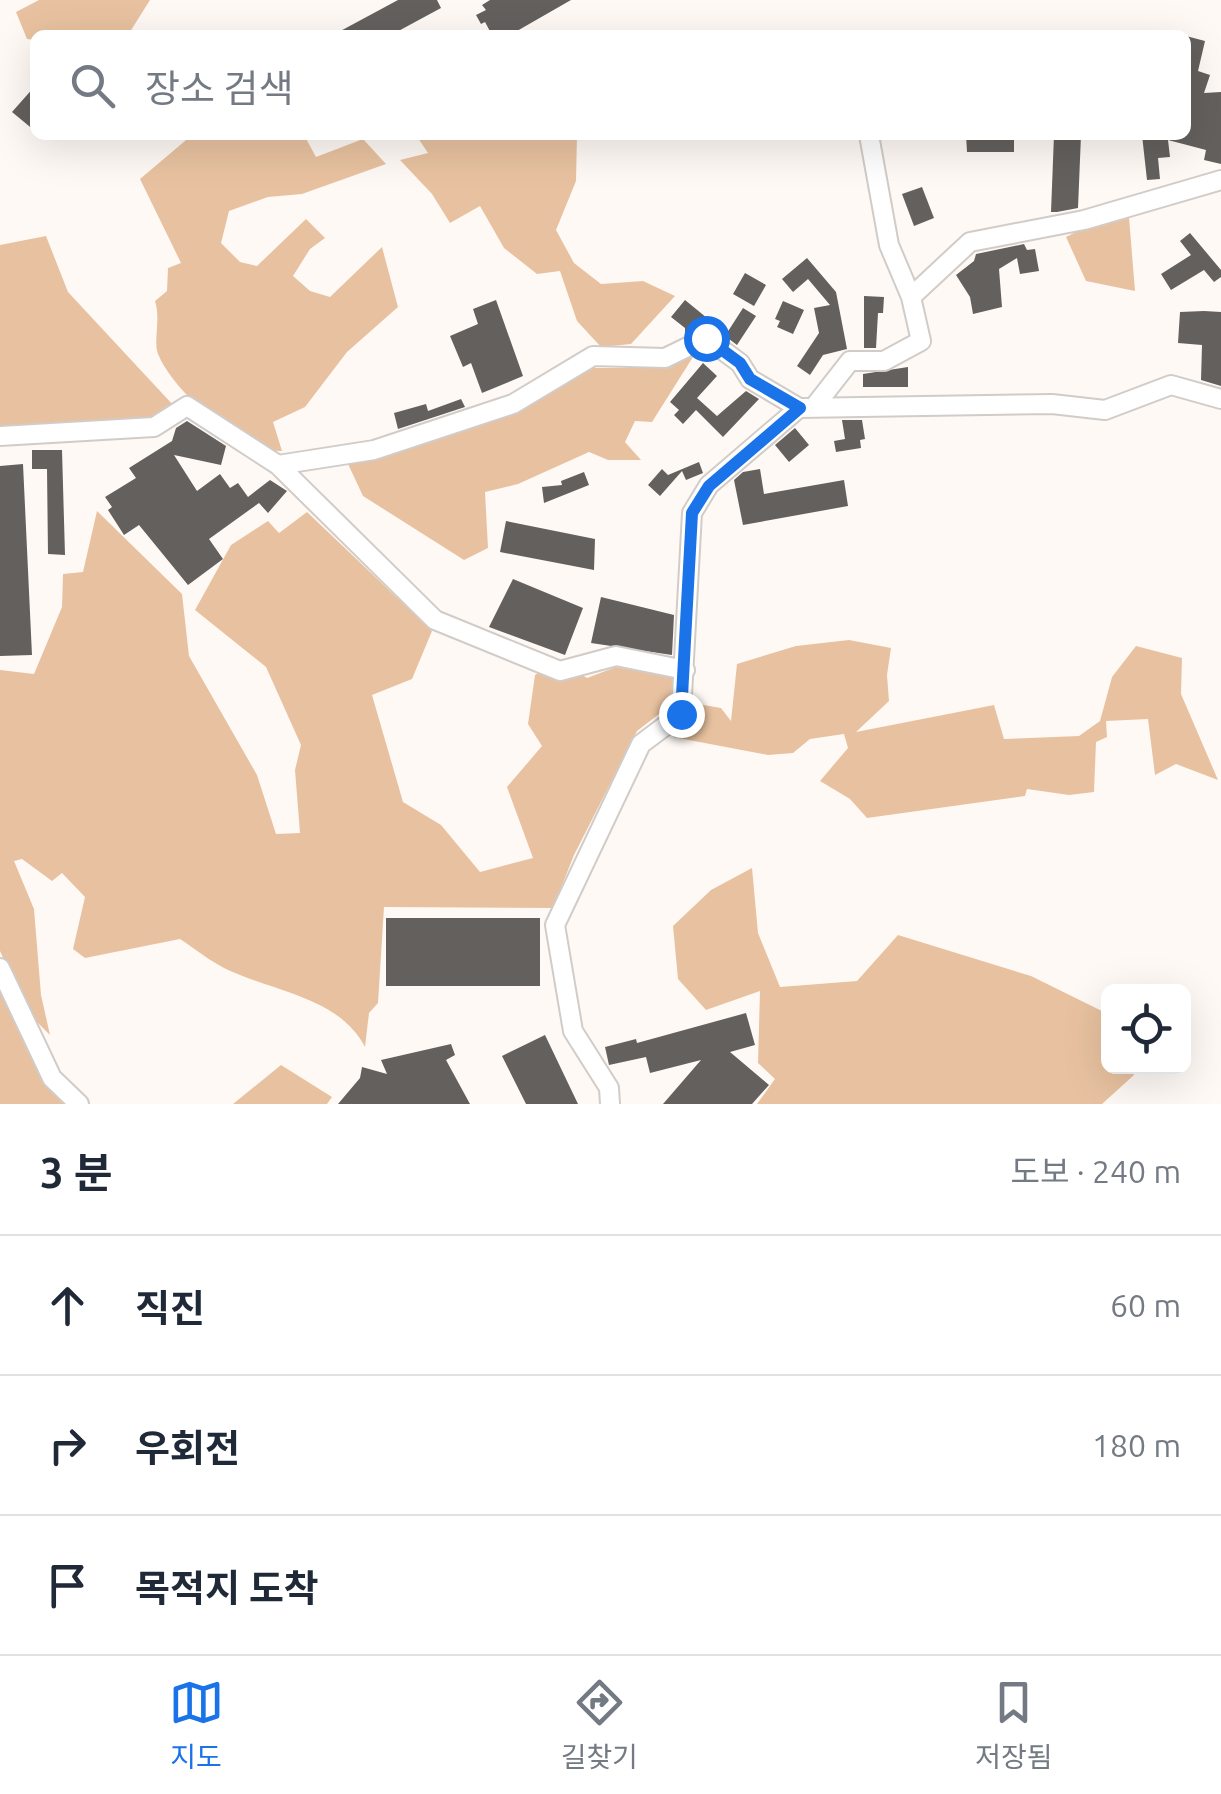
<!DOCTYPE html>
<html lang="ko">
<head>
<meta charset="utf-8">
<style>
  :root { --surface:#fff; --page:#f2f2f3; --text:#1f2937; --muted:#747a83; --line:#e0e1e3; --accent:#1a73e8 }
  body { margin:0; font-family:Ubuntu,"Noto Sans KR",sans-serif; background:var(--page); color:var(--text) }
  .controls { position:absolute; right:30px; bottom:30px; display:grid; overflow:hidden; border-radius:15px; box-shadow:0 10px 40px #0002 }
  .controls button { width:90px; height:90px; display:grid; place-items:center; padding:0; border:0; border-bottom:2px solid var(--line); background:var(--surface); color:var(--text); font:50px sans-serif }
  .stop { position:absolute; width:30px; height:30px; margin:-22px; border:8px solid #1a73e8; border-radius:50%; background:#fff }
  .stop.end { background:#1a73e8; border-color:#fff; box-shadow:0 2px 10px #0008 }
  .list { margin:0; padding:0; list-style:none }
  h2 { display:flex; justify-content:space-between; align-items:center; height:130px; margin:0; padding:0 40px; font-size:42px }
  h2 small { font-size:32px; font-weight:400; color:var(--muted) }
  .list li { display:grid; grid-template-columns:65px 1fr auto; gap:30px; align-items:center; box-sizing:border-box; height:140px; padding:0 40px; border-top:2px solid var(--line) }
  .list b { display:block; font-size:38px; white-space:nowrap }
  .list em { font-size:32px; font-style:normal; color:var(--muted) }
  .icon { flex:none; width:55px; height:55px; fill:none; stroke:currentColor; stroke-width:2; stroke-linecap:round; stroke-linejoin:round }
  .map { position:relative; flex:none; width:1221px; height:1104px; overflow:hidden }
  .search { position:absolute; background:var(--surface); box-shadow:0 10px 40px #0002; left:30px; right:30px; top:30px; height:110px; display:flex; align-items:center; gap:25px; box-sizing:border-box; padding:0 35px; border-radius:15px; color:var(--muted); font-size:38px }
  .sheet { height:550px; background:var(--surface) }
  nav { display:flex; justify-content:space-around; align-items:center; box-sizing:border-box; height:140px; border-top:2px solid var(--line); background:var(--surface); font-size:28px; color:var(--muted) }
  nav a { display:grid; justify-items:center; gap:5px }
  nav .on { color:var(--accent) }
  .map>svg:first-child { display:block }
  .green { fill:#e8c2a0 }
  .building { fill:#64605d }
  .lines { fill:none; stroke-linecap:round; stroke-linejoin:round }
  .minor-casing { stroke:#d1ccc8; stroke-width:22 }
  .minor { stroke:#fff; stroke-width:18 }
  .route { stroke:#1a73e8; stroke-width:12 }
</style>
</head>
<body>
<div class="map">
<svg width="1221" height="1104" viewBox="0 0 1221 1104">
  <rect width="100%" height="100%" fill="#fef9f5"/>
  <path class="green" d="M39 0H150L128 35H35V40L27 39 16 12Z
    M192 135H304L316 157 363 139 386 164 302 194 268 197 229 211 221 243 240 262 257 266 306 219 325 238 310 249 293 276 310 291 330 297 382 247 398 307 347 352 305 407 273 422 282 451C242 454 173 391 158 354 153 341 161 319 155 301L167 291 168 268 181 263 140 179Z
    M416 135H577L576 181 556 230 574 263 601 284 643 281 675 296 631 344 601 347 577 321 560 271 537 274 504 248 480 206 450 223 432 194 400 160 428 153Z
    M1129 217 1135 291 1086 281 1066 237 1098 221Z
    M46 236 68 292 174 406 138 425H0V245Z
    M693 357 652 422 635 421 625 442 641 460H608L589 452 518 484 485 492 488 548 464 560 363 496 348 464 503 418 591 368H651Z
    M97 511 182 594 189 656 257 775 276 834 300 833 295 770 301 745 266 667 195 610 231 545 268 521 279 533 307 512 432 631 412 679 372 695 403 802 441 825 480 872 533 858 507 787 542 746 528 724 535 675 558 660 587 678 616 667 675 678 668 707 637 731 574 855 553 908 384 907 378 1003 369 1013 365 1047C339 997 274 992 226 969 210 961 195 949 180 939L85 958 73 949 85 897 62 873 52 881 22 859 14 861 34 909 41 995 50 1035 27 1012 0 951V670L34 674 62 607 63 574 83 572Z
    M849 640 891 648 887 675 889 701 856 732 994 705 1004 739 1079 736 1100 721 1112 677 1136 646 1182 658 1181 694 1218 780 1176 764 1155 775 1148 719 1106 721 1107 737 1096 742 1094 792 1069 795 1027 789 1025 796 867 818 850 799 820 781 848 748 844 734 810 739 793 753 768 755 673 737 692 703 721 708 731 721 737 664 796 646Z
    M752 868 758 933 780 987 857 981 898 935 1031 976 1108 1014V1066L1132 1067 1134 1075 1102 1104H757L775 1079 758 1063 760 991 706 1010 678 979 673 926 711 890Z
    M0 989 70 1104H0Z
    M281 1065 332 1097 327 1104H233Z"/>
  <path class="building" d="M398 0H437L441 8 391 35H333Z
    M490 0H571L510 35H492L485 22 481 24 476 15 486 10 482 5Z
    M1186 36 1205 41 1198 71 1210 75 1204 93 1221 92V164L1204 160 1206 150 1168 140 1170 157 1158 158 1160 179 1147 180 1142 135H1186Z
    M35 86V131L12 112Z
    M966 135H1014V152H967Z
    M1054 135H1081L1078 208 1057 212H1051Z
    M922 187 934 218 914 226 902 194Z
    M1190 233 1221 270V277L1214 282 1204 270 1171 290 1161 274 1191 255 1180 241Z
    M1024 244 1027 250 1035 249 1039 271 1020 274 1017 258 999 269 1002 307 973 314 970 297 956 275 974 261 976 254Z
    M807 258 836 292 847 349 823 355 810 375 797 366 819 333 814 308 830 305 808 279 793 292 782 279Z
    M745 273 766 285 754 306 733 294Z
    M864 296 884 297 883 313H878L876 348H864Z
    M496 300 523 376 482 393 471 363 463 367 450 336 478 324 473 309Z
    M685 300 707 318 685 334V328L671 317Z
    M783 301 804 310 793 334 777 327 780 321 775 319Z
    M743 308 756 316 737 345 725 336Z
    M1204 311 1221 312V386L1201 380 1202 345 1178 343 1180 312Z
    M703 363 717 376 697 398 717 416 746 391 759 399 723 437 696 410 683 424 674 415 679 410 670 402Z
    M908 367V387H863V374Z
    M461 399 465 407 398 429 394 413 426 404 428 411Z
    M842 420H862L865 439 860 440 861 448 836 452 834 441 845 439Z
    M187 421 226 446 221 465 174 455 197 491 220 474 230 488 238 483 248 497 270 480 287 491 268 513 259 503 209 539 223 559 188 585 139 525 124 535 108 510 112 507 105 497 136 478 129 468 172 441 176 428Z
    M795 428 809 445 789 462 775 445Z
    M32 450H62L65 555 48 554 47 469H32Z
    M699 462 703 473 686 480 682 471 660 496 648 485 662 469 668 475Z
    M23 464 32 655 0 656V466Z
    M760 469 764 494 844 480 848 506 743 525 734 480 743 472Z
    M584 472 589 485 544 503 542 487 562 485 561 481Z
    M506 521 595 539 594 570 500 552Z
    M513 579 583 608 565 655 489 627Z
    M601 597 674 615 672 655 591 643Z
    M386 918H540V986H386Z
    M746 1013 755 1045 730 1052 769 1085 752 1104H663L701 1060 650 1073 646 1057 609 1065 605 1047 636 1039 637 1043Z
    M545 1035 578 1104H526L502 1056Z
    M451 1044 455 1055 446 1060 470 1104H338L360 1078 362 1067 387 1074 381 1060Z"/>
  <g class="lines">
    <g class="minor-casing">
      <path id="minor" d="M911 297 970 242 1084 220 1221 180
        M814 407 850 361H884L921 341 911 297 889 245 869 135
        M0 436 154 427 187 406 278 465 435 620 560 671 616 656 685 670
        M278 465 374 450 513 404 593 356 665 358 706 338 740 363 750 379 799 408
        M0 968 52 1078 79 1104
        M610 1104 609 1088 573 1031 555 925 641 744 681 714 692 513 709 485 799 408 1052 404 1105 410 1171 385 1221 399"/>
    </g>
    <use href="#minor" class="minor"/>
  </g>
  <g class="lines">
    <path class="route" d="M681 714 692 513 709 486 800 408 750 379 740 363 706 338"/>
  </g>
</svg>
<div class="controls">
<button><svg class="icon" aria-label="locate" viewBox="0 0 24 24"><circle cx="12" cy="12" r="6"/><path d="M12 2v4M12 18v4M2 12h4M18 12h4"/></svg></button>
</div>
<div class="stop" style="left:706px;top:338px"></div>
<div class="stop end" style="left:681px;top:714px"></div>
<div class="search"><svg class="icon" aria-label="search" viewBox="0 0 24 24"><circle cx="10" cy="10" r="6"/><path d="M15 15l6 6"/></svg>장소 검색</div>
</div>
<section class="sheet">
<h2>3 분<small>도보 · 240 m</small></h2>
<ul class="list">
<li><svg class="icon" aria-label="ahead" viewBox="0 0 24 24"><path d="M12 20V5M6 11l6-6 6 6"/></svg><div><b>직진</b></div><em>60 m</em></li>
<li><svg class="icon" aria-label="right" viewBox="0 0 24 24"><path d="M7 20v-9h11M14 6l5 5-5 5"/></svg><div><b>우회전</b></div><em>180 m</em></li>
<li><svg class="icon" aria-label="arrive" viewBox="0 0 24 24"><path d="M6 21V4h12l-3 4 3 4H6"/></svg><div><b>목적지 도착</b></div></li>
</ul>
</section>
<nav>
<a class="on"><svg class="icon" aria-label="map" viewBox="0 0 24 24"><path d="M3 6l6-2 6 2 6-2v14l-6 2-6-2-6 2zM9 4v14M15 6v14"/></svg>지도</a>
<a><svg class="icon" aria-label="directions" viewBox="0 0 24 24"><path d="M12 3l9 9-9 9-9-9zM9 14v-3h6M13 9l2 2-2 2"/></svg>길찾기</a>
<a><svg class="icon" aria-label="saved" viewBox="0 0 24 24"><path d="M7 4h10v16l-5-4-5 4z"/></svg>저장됨</a>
</nav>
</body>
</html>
